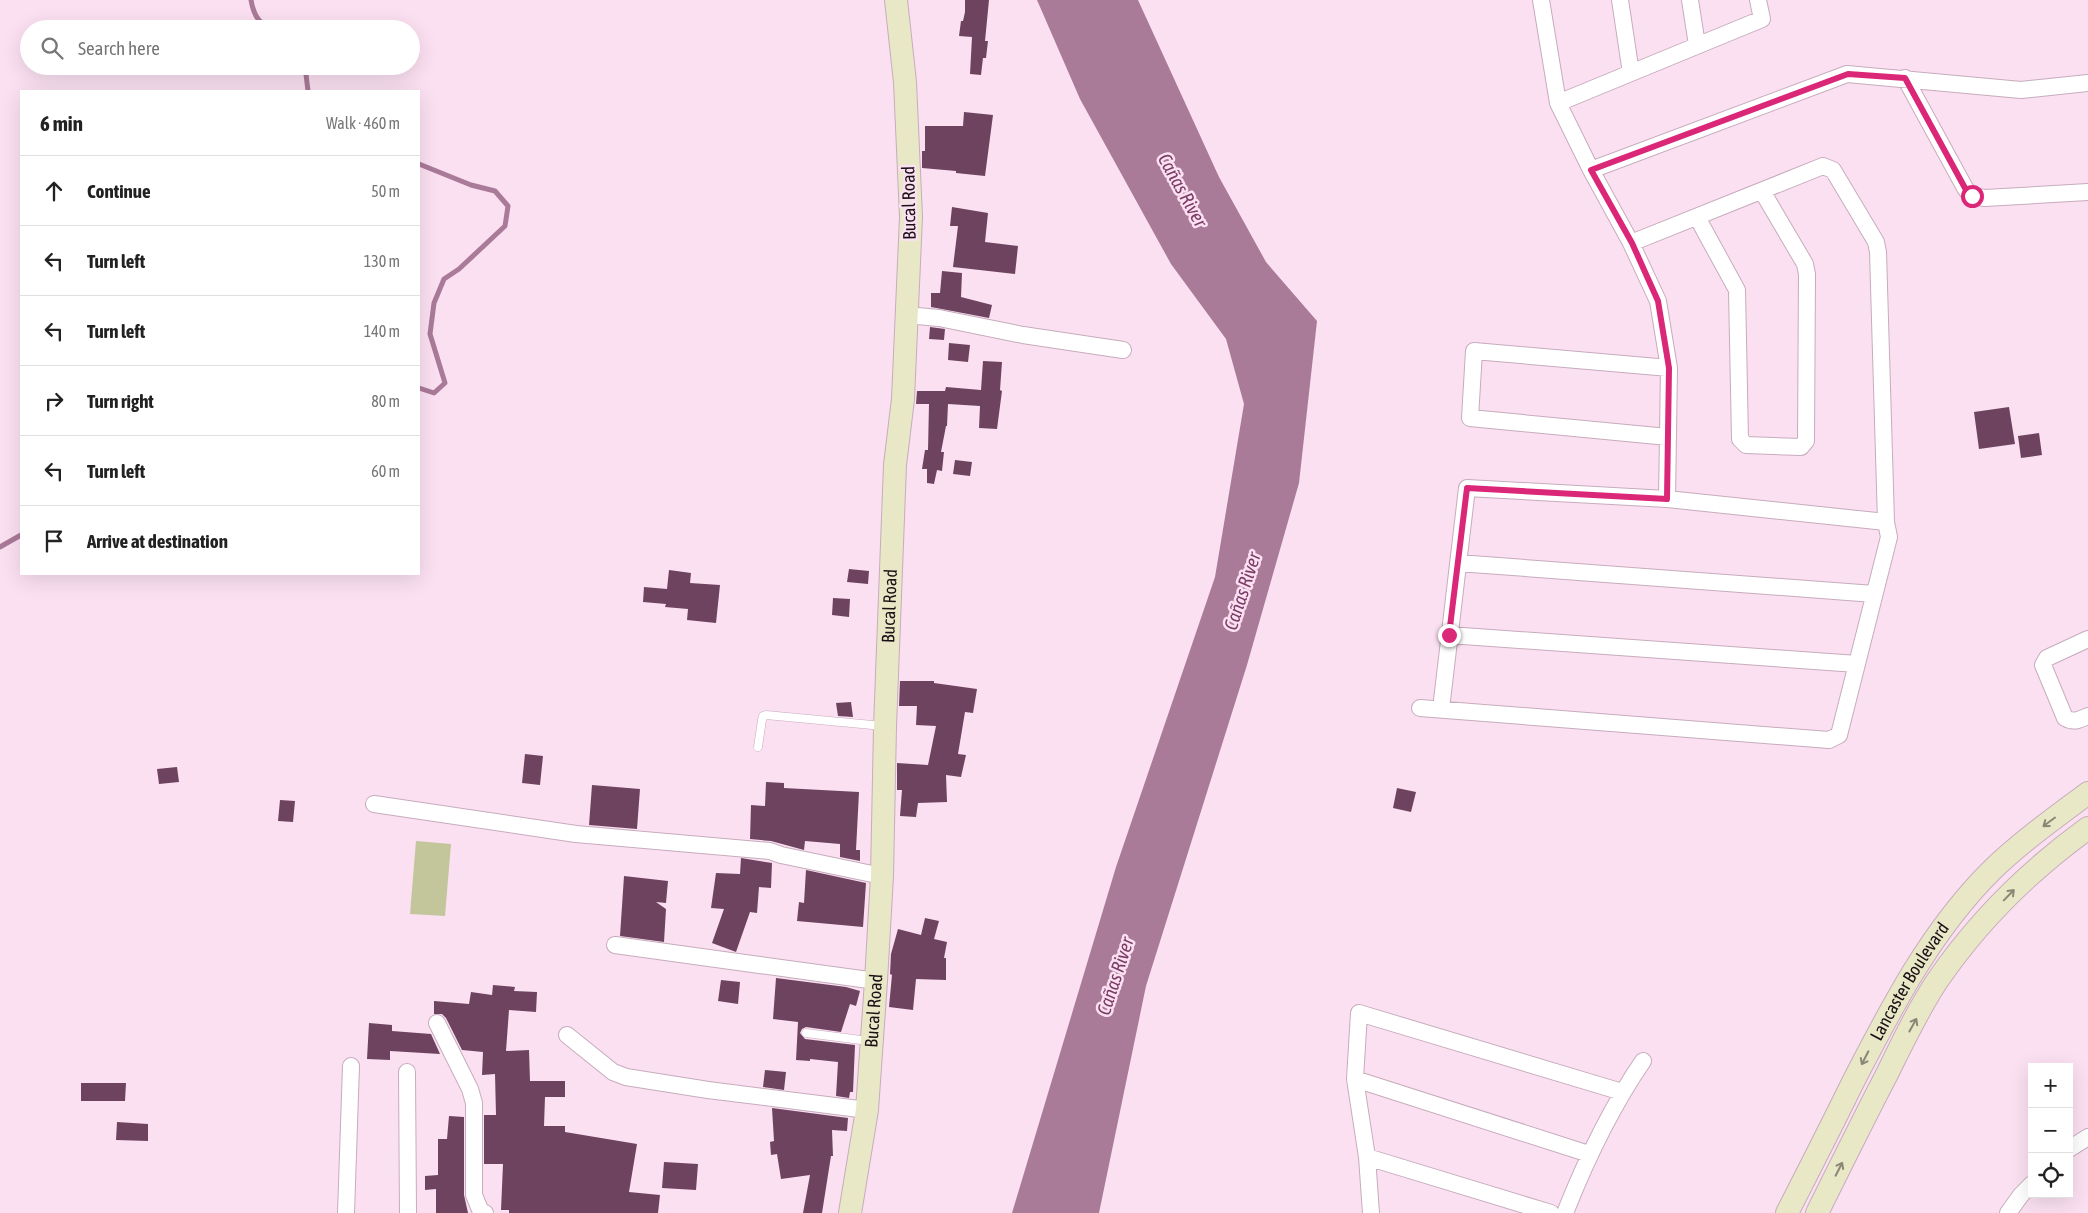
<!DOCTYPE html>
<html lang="en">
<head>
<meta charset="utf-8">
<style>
  :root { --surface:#fff; --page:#f6f6f6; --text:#222; --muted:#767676; --line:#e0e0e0 }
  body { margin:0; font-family:"Asap Condensed",sans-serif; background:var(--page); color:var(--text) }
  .controls { position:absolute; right:15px; bottom:15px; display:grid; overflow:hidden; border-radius:0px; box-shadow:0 5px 20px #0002 }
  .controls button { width:45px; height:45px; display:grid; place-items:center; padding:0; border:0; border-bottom:1px solid var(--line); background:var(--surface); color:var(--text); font:25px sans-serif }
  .stop { position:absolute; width:15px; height:15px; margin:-11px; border:4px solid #db2777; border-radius:50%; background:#fff }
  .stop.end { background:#db2777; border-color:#fff; box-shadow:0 1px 5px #0008 }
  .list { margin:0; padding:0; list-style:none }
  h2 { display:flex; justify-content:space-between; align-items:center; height:65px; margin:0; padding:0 20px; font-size:21px }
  h2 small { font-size:16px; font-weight:400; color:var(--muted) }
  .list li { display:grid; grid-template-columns:32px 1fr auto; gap:15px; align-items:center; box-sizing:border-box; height:70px; padding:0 20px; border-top:1px solid var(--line) }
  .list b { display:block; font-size:19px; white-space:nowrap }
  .list em { font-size:16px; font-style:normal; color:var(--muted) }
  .icon { flex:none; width:28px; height:28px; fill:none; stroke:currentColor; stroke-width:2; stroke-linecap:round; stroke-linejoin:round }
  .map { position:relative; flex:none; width:2088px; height:1213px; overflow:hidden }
  .search { position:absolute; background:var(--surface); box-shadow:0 5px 20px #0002; left:20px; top:20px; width:400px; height:55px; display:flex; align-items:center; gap:12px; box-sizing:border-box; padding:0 18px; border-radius:28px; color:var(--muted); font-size:19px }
  .panel { position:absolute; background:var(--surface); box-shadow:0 5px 20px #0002; left:20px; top:90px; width:400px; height:485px; border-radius:0px }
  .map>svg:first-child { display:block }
  .green { fill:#c3c59b }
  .water { fill:#aa7a99 }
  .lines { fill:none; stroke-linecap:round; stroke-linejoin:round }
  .stream { stroke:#aa7a99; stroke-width:5 }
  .building { fill:#6e4360 }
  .lane-casing { stroke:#c6acbc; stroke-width:9 }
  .street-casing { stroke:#c6acbc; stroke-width:18 }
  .secondary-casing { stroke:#c6acbc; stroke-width:24 }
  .lane { stroke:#fff; stroke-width:8 }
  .street { stroke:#fff; stroke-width:16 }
  .secondary { stroke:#e8e8c6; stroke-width:22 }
  .oneway { stroke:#8b8777 }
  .route { stroke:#db2777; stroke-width:6 }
  .labels { text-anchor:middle; stroke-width:5; stroke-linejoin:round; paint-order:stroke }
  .street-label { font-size:18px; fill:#1a1117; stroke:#fbe0f1 }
  .water-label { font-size:19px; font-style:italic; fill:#793b66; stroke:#fbe0f1 }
</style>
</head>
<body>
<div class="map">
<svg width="2088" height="1213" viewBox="0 0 2088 1213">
  <rect width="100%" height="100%" fill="#fbe0f1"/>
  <path class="green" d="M416 841 451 844 445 916 410 914Z"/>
  <path class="water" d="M1037 0H1138L1219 177 1266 262 1317 321 1299 483 1247 665 1146 986 1099 1213H1012L1116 867 1215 577 1244 404 1226 339 1171 264 1080 99Z"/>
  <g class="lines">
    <path class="stream" d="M251 0C254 17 260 27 279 29
      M305 66 308 91
      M419 164 471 185 495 191 508 206 505 226 459 269 444 279 434 303 430 334 445 383 434 393 419 388
      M0 547 21 535"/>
  </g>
  <path class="building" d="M965 0H989L985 41H988L986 58H983L981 75 970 74 972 37 959 36 961 21H963L965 12Z
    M964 112 993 115 985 176 956 173V171L922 168V151H925V126H963Z
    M952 207 988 213 985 242 1018 246 1015 274 953 267 958 226H950Z
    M942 271 962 273 961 297 992 305 989 318 931 307V293H940Z
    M930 327 945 329 944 340 929 339Z
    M949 343 970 345 968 362 948 360Z
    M983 361 1002 362 1000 390 1002 391 997 429 979 428 980 406 948 404 947 426H946L941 452H944L942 471 937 470 934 484 927 483V469H922L925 450H928L929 404H916L917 391H945L946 387 981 390Z
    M2009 407 2015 444 1979 449 1974 412Z
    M2039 433 2042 455 2021 458 2018 436Z
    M955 460 972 462 970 476 953 474Z
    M849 569 869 571 868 584 847 582Z
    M669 570 691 573 690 583 720 585 716 623 687 620 688 609 665 607 666 604 643 602 644 587 667 589Z
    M833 598 850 599 849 617 832 615Z
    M900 681H934V683L977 689 973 713 965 712 958 754 966 755 961 777 946 775 947 802 918 803 916 817 900 816 902 790H897V763L928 765 936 726 916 725 917 706H899Z
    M851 702 853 717 838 716 836 703Z
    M525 754 543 756 540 785 522 783Z
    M177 767 179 782 159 784 157 769Z
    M766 782 784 783V788L859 792 856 850H860V861L840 857V844L805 841 804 850 771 841 750 839 751 805 765 806Z
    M592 785 640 789 637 829 589 825Z
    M1397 788 1416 792 1411 812 1393 808Z
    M280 800 295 801 293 822 278 821Z
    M741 858 772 863 771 888 759 887 757 913 750 912 736 952 712 943 724 909 711 908 716 873 740 874Z
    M806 870 866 883 863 927 797 921 799 902 804 903Z
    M624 876 668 881 666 903 656 902 666 909 664 942 620 936Z
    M925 918 939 921 934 939 947 942 944 958H946V980L916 979 913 1010 889 1007 892 975 890 974 891 954 898 929 921 935Z
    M776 978 846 987 860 991 856 1006 850 1004 841 1032 806 1027 802 1029 800 1033 805 1039 855 1045 853 1092H850L849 1098 836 1096 838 1062 810 1059V1061L796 1060 798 1022 773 1019Z
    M721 980 740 982 738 1004 718 1001Z
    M493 985 515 987 514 991 537 992 536 1012 509 1010 506 1051 529 1050 530 1081H565V1097H545L544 1126H565V1132L637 1144 629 1192 660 1195 658 1213H509V1210H501L503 1164H484V1115H496L495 1074 482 1075 483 1052 462 1050 446 1018 442 1014H434V1001L469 1004 471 992 492 995Z
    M369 1023 392 1025V1031L431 1034 440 1054 390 1051V1060L367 1059Z
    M765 1070 786 1072 784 1090 763 1087Z
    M81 1083H126L125 1101H81Z
    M772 1108 848 1118 847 1131 832 1130 833 1156H831L822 1213H803L810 1175 781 1179 777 1154 771 1155 770 1142 774 1141Z
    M449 1116 464 1117V1195L468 1213H436V1189L425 1190V1176L438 1175V1139H447Z
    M117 1122 148 1124V1141L116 1140Z
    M664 1162 698 1164 696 1190 662 1188Z"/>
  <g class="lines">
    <g class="lane-casing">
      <path id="lane" d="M758 747 762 720 763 716 766 715 883 726
        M806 1033 869 1041"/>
    </g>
    <g class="street-casing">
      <path id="street" d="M1541 0 1558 103 1591 170 1631 243 1658 301 1669 368 1667 499
        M1620 0 1631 73
        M1690 0 1697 45
        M1905 78 1965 188 1971 196 1985 198 2088 192
        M1558 103 1762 19 1758 0
        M1591 170 1847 74 2021 90 2088 83
        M1697 217 1737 290 1740 439 1746 445 1801 447 1806 441 1807 274 1805 264 1762 191
        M906 315 939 318 1023 335 1123 350
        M1668 437 1470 418 1474 351 1669 368
        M1458 563 1874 594
        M1449 635 1857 664
        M2088 639 2047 658 2043 665 2065 718C2074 723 2079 720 2088 716
        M1420 708 1829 740 1839 735 1889 537 1886 522 1878 252 1876 242 1833 170 1823 166 1631 243
        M1441 709 1467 488 1667 499 1886 522
        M374 804 576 834 770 851 781 855 882 876
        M615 945 876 981
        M437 1023 470 1089 474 1103V1195L481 1212 485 1213
        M567 1035 613 1072 626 1077 708 1090 867 1110
        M407 1072 408 1213
        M1355 1079 1589 1154
        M2069 1149 2088 1137
        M1367 1157 1551 1213
        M346 1213 351 1066
        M1371 1213 1367 1157 1355 1079 1359 1013 1622 1092
        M1565 1213C1586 1160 1610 1109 1643 1061
        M2008 1213 2021 1195 2032 1184"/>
    </g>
    <g class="secondary-casing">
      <g id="secondary">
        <path id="s1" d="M850 1213 867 1110 876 981 882 876 885 727 895 465 903 399 911 217 905 82 896 0"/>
        <path id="s2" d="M1787 1213C1809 1170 1831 1127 1852 1084 1891 1008 1931 930 1993 869 2022 841 2056 817 2088 793"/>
        <path d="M1817 1213C1840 1167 1863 1120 1887 1074 1902 1043 1918 1010 1937 981 1978 921 2030 870 2088 828"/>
      </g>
    </g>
    <use href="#lane" class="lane"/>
    <use href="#street" class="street"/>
    <use href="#secondary" class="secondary"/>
  </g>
  <defs><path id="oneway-shaft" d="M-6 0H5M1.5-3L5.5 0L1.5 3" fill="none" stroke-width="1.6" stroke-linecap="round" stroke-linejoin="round" transform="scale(1.25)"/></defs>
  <g class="oneway">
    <use href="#oneway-shaft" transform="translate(2049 822) rotate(143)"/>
    <use href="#oneway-shaft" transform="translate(2009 895) rotate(-46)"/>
    <use href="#oneway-shaft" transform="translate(1913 1025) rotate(-61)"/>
    <use href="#oneway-shaft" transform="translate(1865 1058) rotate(117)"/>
    <use href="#oneway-shaft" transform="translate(1839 1169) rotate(-63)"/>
  </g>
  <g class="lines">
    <path class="route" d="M1449 635 1467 488 1667 499 1669 368 1658 301 1632 243 1591 170 1848 74 1905 78 1965 188 1972 196"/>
  </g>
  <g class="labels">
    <g class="street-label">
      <text transform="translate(909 203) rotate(-91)" y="6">Bucal Road</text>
      <text dy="6" stroke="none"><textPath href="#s1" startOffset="609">Bucal Road</textPath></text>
      <text dy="6" stroke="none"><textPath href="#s2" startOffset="262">Lancaster Boulevard</textPath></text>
      <text dy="6" stroke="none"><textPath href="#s1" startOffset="204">Bucal Road</textPath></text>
    </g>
    <g class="water-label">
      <text transform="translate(1183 190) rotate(61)" y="7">Cañas River</text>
      <text transform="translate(1242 591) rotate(-72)" y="7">Cañas River</text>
      <text transform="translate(1115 976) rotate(-72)" y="7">Cañas River</text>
    </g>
  </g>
</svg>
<div class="controls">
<button>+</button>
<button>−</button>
<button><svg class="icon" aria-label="locate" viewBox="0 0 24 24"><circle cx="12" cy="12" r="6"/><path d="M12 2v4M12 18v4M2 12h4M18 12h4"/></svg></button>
</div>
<div class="stop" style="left:1972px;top:196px"></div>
<div class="stop end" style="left:1449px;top:635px"></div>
<div class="search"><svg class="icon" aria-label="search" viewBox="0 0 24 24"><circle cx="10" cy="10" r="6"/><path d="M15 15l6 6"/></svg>Search here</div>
<section class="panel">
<h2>6 min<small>Walk · 460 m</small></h2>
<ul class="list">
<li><svg class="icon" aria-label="ahead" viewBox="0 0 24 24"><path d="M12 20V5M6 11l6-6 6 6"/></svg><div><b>Continue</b></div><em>50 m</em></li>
<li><svg class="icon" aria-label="left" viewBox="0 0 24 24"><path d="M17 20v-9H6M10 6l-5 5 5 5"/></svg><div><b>Turn left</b></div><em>130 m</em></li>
<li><svg class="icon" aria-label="left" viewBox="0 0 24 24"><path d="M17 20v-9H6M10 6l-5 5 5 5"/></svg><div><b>Turn left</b></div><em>140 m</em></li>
<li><svg class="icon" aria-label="right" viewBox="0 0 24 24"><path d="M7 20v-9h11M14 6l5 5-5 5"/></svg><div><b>Turn right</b></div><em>80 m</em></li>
<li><svg class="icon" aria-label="left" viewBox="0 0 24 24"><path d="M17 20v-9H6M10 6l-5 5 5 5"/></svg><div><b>Turn left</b></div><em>60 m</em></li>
<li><svg class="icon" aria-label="arrive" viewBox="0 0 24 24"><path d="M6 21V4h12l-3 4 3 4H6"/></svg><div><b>Arrive at destination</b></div></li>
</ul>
</section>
</div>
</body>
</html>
